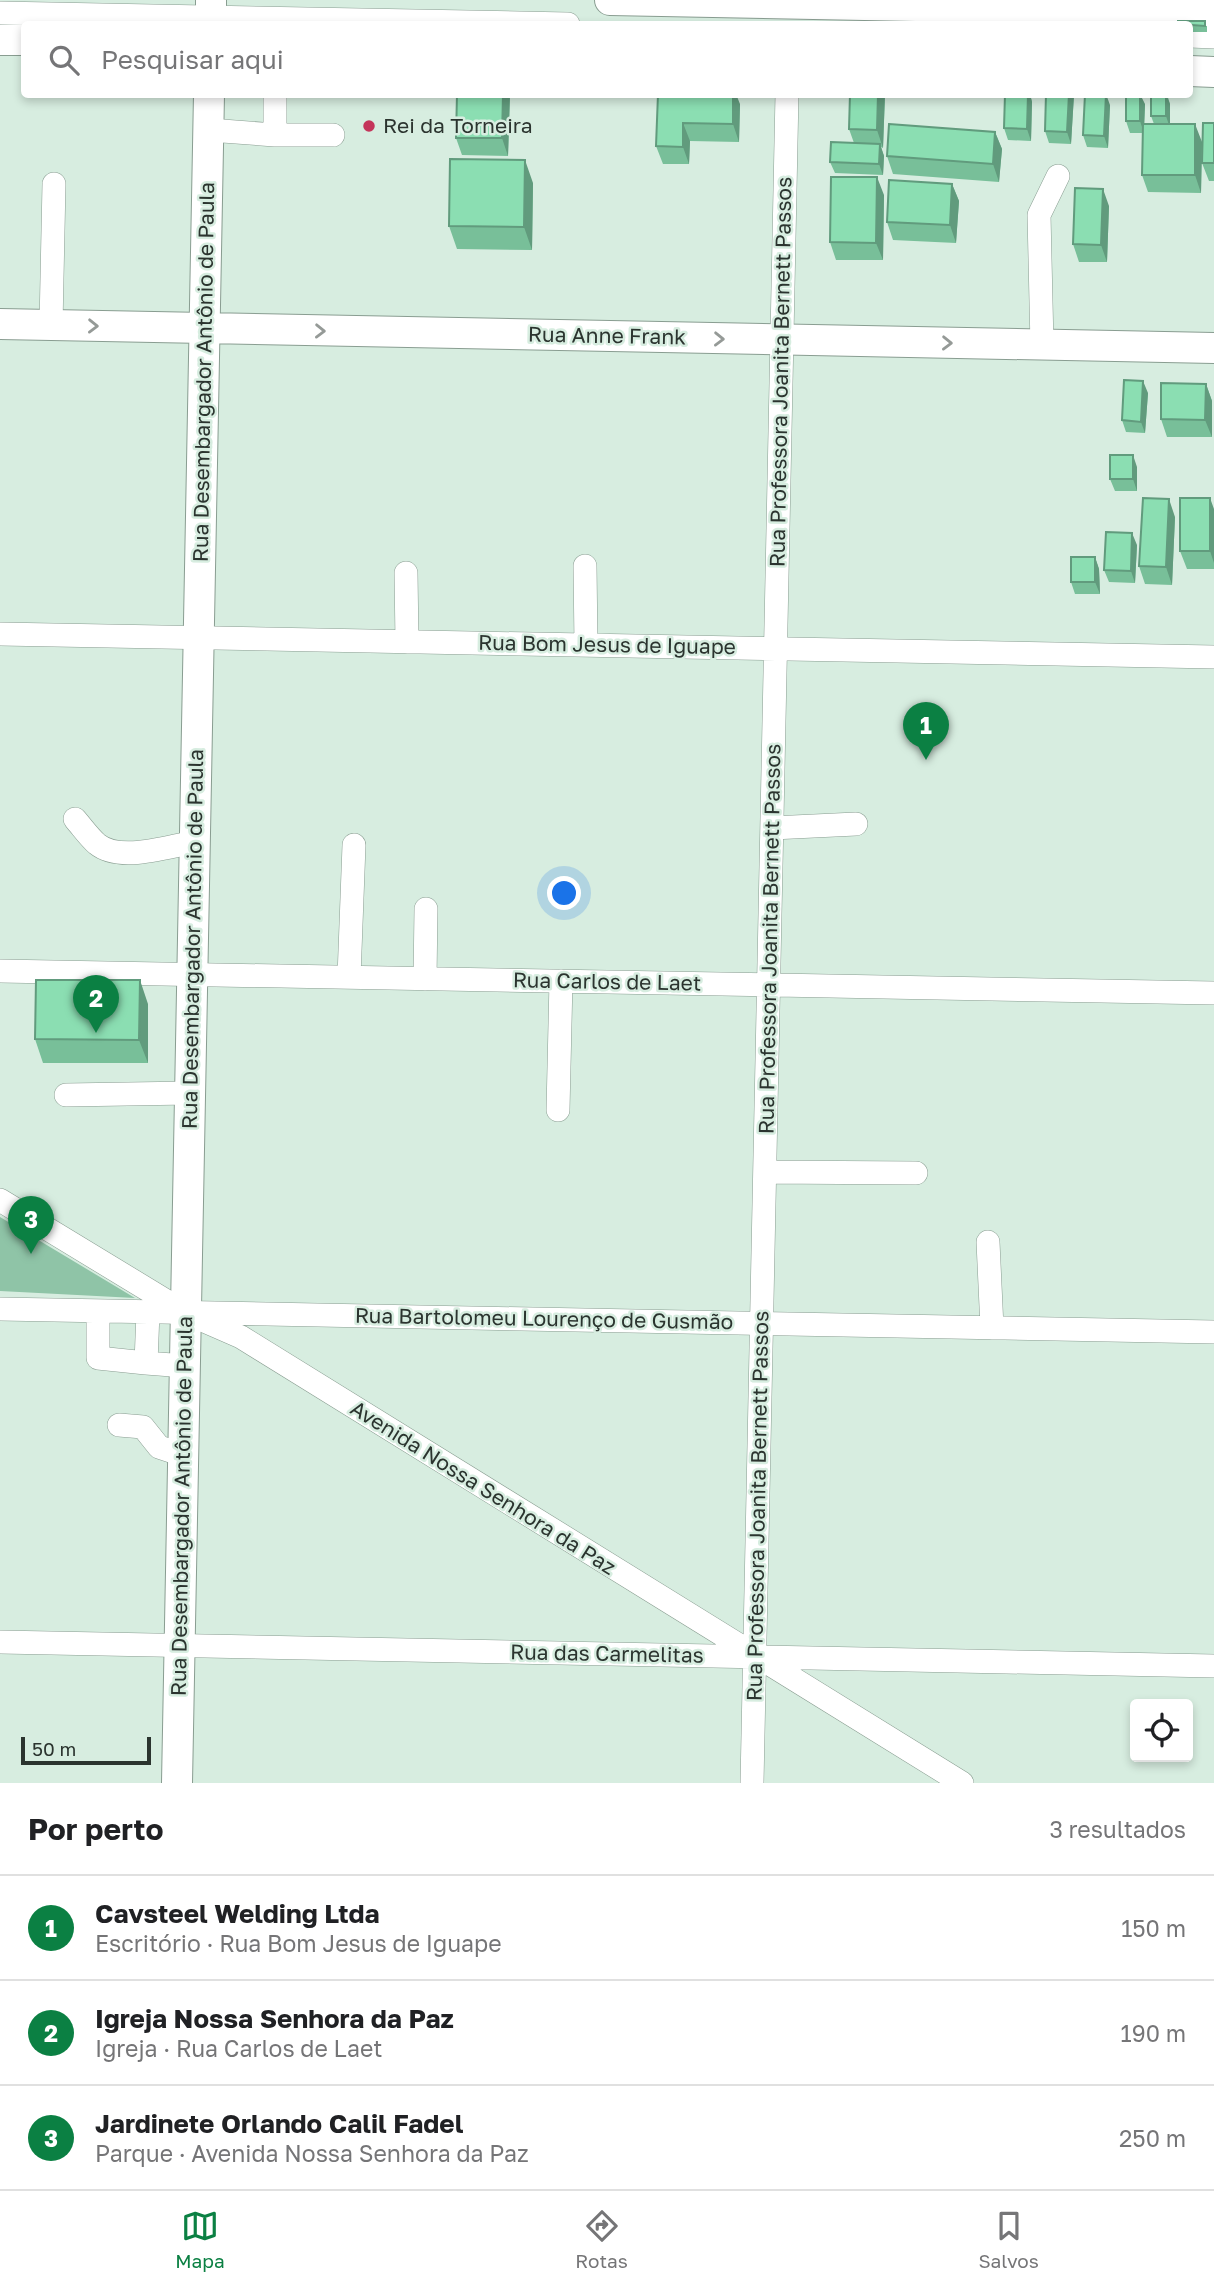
<!DOCTYPE html>
<html lang="pt">
<head>
<meta charset="utf-8">
<style>
  :root { --surface:#fff; --page:#f6f6f6; --text:#202124; --muted:#757577; --line:#e0e0e0; --accent:#0b8043 }
  body { margin:0; font-family:"Golos Text",sans-serif; background:var(--page); color:var(--text) }
  .controls { position:absolute; right:21px; bottom:21px; display:grid; overflow:hidden; border-radius:7px; box-shadow:0 4px 10px #0003 }
  .controls button { width:63px; height:63px; display:grid; place-items:center; padding:0; border:0; border-bottom:2px solid var(--line); background:var(--surface); color:var(--text); font:35px sans-serif }
  .scale { position:absolute; left:21px; bottom:18px; width:130px; box-sizing:border-box; padding-left:7px; border:4px solid #2b342f; border-top:0; font-size:19px; line-height:24px; white-space:nowrap; color:#2b342f; -webkit-text-stroke:5px #d7ede0; paint-order:stroke }
  .you { position:absolute; left:565px; top:894px; width:24px; height:24px; margin:-18px; border:5px solid #fff; border-radius:50%; background:#1a73e8; box-shadow:0 0 0 10px #1a73e833 }
  .badge { display:grid; place-items:center; width:46px; height:46px; border-radius:50%; background:var(--accent); color:#fff; font-size:23px; font-weight:700 }
  .pin { position:absolute; translate:-50% -58px; filter:drop-shadow(0 2px 4px #0008) }
  .pin::after { content:''; position:absolute; top:37px; width:24px; height:21px; background:inherit; clip-path:polygon(0 0,100% 0,50% 100%) }
  .list { margin:0; padding:0; list-style:none }
  h2 { display:flex; justify-content:space-between; align-items:center; height:91px; margin:0; padding:0 28px; font-size:30px }
  h2 small { font-size:23px; font-weight:400; color:var(--muted) }
  .list li { display:grid; grid-template-columns:46px 1fr auto; gap:21px; align-items:center; box-sizing:border-box; height:105px; padding:0 28px; border-top:2px solid var(--line) }
  .list b { display:block; font-size:26px; white-space:nowrap }
  .list p { margin:0; font-size:23px; white-space:nowrap; color:var(--muted) }
  .list em { font-size:23px; font-style:normal; color:var(--muted) }
  .icon { flex:none; width:38px; height:38px; fill:none; stroke:currentColor; stroke-width:2; stroke-linecap:round; stroke-linejoin:round }
  .map { position:relative; flex:none; width:1214px; height:1783px; overflow:hidden }
  .search { position:absolute; background:var(--surface); box-shadow:0 4px 10px #0003; left:21px; right:21px; top:21px; height:77px; display:flex; align-items:center; gap:18px; box-sizing:border-box; padding:0 24px; border-radius:7px; color:var(--muted); font-size:26px }
  .sheet { height:406px; background:var(--surface) }
  nav { display:flex; justify-content:space-around; align-items:center; box-sizing:border-box; height:98px; border-top:2px solid var(--line); background:var(--surface); font-size:19px; color:var(--muted) }
  nav a { display:grid; justify-items:center; gap:4px }
  nav .on { color:var(--accent) }
  .map>svg:first-child { display:block }
  .green { fill:#8fc4a7 }
  .lines { fill:none; stroke-linecap:round; stroke-linejoin:round }
  .minor-casing { stroke:#899d91; stroke-width:24 }
  .major-casing { stroke:#899d91; stroke-width:32 }
  .minor { stroke:#fff; stroke-width:23 }
  .major { stroke:#fff; stroke-width:30 }
  .wall { fill:#78bf99 }
  .shaded-wall { fill:#619b7d }
  .building { fill:#8bdeb2; stroke:#619b7d; stroke-width:2 }
  .oneway { stroke:#959a97 }
  .poi-dot { fill:#c4355a; stroke:#d7ede0; stroke-width:2.5 }
  .labels { text-anchor:middle; stroke-width:5; stroke-linejoin:round; paint-order:stroke }
  .poi-label { font-size:21px; fill:#2b342f; stroke:#d7ede0; text-anchor:start }
  .street-label { font-size:21px; fill:#2b342f; stroke:#d7ede0 }
</style>
</head>
<body>
<div class="map">
<svg width="1214" height="1783" viewBox="0 0 1214 1783">
  <rect width="100%" height="100%" fill="#d7ede0"/>
  <path class="green" d="M0 1217 135 1298 0 1291Z"/>
  <g class="lines">
    <g class="minor-casing">
      <path id="minor" d="M0 13 568 24
        M1190 36 1214 37
        M209 130 275 135V94
        M275 135H333
        M51 325 54 184
        M1042 345 1039 215 1058 176
        M585 566 586 645
        M406 573 407 642
        M0 634 1214 657
        M75 819C82 827 89 837 97 844 120 863 169 846 195 842
        M772 828 856 824
        M0 971 1214 993
        M349 977 354 845
        M425 979 426 909
        M66 1095 190 1093
        M558 1110 561 981
        M765 1172 916 1173
        M0 1200 186 1313 241 1337 962 1783
        M988 1242 992 1328
        M0 1309 1214 1332
        M98 1311V1358L146 1363
        M148 1312 146 1363 185 1366
        M119 1425 143 1427 159 1447 183 1455
        M0 1642 1214 1666
        M752 1783 787 94"/>
    </g>
    <g class="major-casing">
      <path id="major" d="M610 0 1214 12
        M211 24V0
        M0 40H24
        M1190 71 1214 72
        M0 324 1214 348
        M177 1783 209 94"/>
    </g>
    <use href="#minor" class="minor"/>
    <use href="#major" class="major"/>
  </g>
  <path class="wall" d="M1189 24 1207 26V32H1189Z
    M510 94 508 156 462 155 456 138Z
    M658 94 740 104 739 142 690 141 689 164H663L656 146Z
    M885 94 883 148 881 147 884 156 883 175 835 173 830 162 854 143 849 129Z
    M1005 94H1030L1032 102 1031 141 1008 140 1004 128Z
    M1074 94 1071 144 1049 143 1045 131Z
    M1151 94H1167L1170 104V124L1202 142 1201 193 1148 192 1142 175 1143 133H1130L1126 121 1145 104 1144 124H1154L1151 116Z
    M1110 105 1108 148 1087 147 1083 135Z
    M1214 123V181H1209L1202 163Z
    M995 132 1002 149 999 182 893 174 887 156Z
    M533 183 532 250 457 249 449 226Z
    M952 184 959 201 956 243 893 240 887 222Z
    M884 195 883 260H836L830 242Z
    M1109 206 1107 262H1079L1073 244Z
    M1206 384 1212 401V437H1167L1161 419Z
    M1148 393 1145 433 1126 432 1122 420Z
    M1137 467V491H1115L1110 479Z
    M1214 509V569H1187L1180 551Z
    M1175 517 1172 585 1145 584 1139 566Z
    M1137 545 1135 583 1109 582 1104 570Z
    M1095 557 1099 569 1100 594H1075L1071 582Z
    M148 1004V1063H43L35 1039Z"/>
  <path class="shaded-wall" d="M503 94H510L508 156 502 138Z
    M733 94H736L740 104 739 142 733 124Z
    M878 94H885L883 148 877 130Z
    M1028 94H1030L1032 102 1031 141 1027 129Z
    M1069 94 1074 95 1071 144 1067 132Z
    M1106 94 1110 105 1108 148 1104 136Z
    M1140 94 1145 104 1144 133 1140 121Z
    M1166 94 1170 104V128L1166 116Z
    M683 123 690 141 689 164 683 147Z
    M1195 124 1202 142 1201 193 1195 175Z
    M995 132 1002 149 999 182 993 164Z
    M880 144 884 156 883 175 879 164Z
    M525 160 533 183 532 250 524 227Z
    M877 177 884 195 883 260 876 243Z
    M952 184 959 201 956 243 950 225Z
    M1103 189 1109 206 1107 262 1101 245Z
    M1143 381 1148 393 1145 433 1141 422Z
    M1206 384 1212 401V437L1205 420Z
    M1133 455 1137 467V491L1133 479Z
    M1210 498 1214 509V563L1210 551Z
    M1169 499 1175 517 1172 585 1166 567Z
    M1132 533 1137 545 1135 583 1131 571Z
    M1095 557 1099 569 1100 594 1095 582Z
    M140 980 148 1004V1063L139 1040Z"/>
  <path class="building" d="M1178 21H1205V26L1178 24Z
    M457 94H503L502 138H456Z
    M658 94H733V124L683 123V147L656 146Z
    M850 94H878L877 130 849 129Z
    M1005 94H1028L1027 129 1004 128Z
    M1046 94H1069L1067 132 1045 131Z
    M1085 94H1106L1104 136 1083 135Z
    M1126 94H1140V121H1126Z
    M1151 94H1166V116H1151Z
    M1203 123H1214V163H1202Z
    M889 124 995 132 993 164 887 156Z
    M1143 124H1195V175H1142Z
    M831 142 880 144 879 164 830 162Z
    M450 159 525 160 524 227 449 226Z
    M831 177H877L876 243 830 242Z
    M889 180 952 184 950 225 887 222Z
    M1075 188 1103 189 1101 245 1073 244Z
    M1124 380 1143 381 1141 422 1122 420Z
    M1161 383 1206 384 1205 420 1161 419Z
    M1110 455H1133V479H1110Z
    M1143 498 1169 499 1166 567 1139 566Z
    M1180 498H1210V551H1180Z
    M1106 532 1132 533 1131 571 1104 570Z
    M1071 557H1095V582H1071Z
    M36 980H140L139 1040 35 1039Z"/>
  <defs><path id="oneway-chevron" d="M-2-3.5L2.5 0L-2 3.5" fill="none" stroke-width="1.6" stroke-linecap="round" stroke-linejoin="round" transform="scale(1.75)"/></defs>
  <g class="oneway">
    <use href="#oneway-chevron" transform="translate(93 326) rotate(1)"/>
    <use href="#oneway-chevron" transform="translate(320 331) rotate(1)"/>
    <use href="#oneway-chevron" transform="translate(719 339) rotate(1)"/>
    <use href="#oneway-chevron" transform="translate(947 343) rotate(1)"/>
  </g>
  <circle class="poi-dot" cx="369" cy="126" r="7"/>
  <g class="labels">
    <g class="poi-label">
      <text x="383" y="133">Rei da Torneira</text>
    </g>
    <g class="street-label">
      <text transform="translate(607 336) rotate(1)" y="7">Rua Anne Frank</text>
      <text transform="translate(204 372) rotate(-89)" y="7">Rua Desembargador Antônio de Paula</text>
      <text transform="translate(781 372) rotate(-89)" y="7">Rua Professora Joanita Bernett Passos</text>
      <text transform="translate(607 645) rotate(1)" y="7">Rua Bom Jesus de Iguape</text>
      <text transform="translate(193 939) rotate(-89)" y="7">Rua Desembargador Antônio de Paula</text>
      <text transform="translate(770 939) rotate(-89)" y="7">Rua Professora Joanita Bernett Passos</text>
      <text transform="translate(607 982) rotate(1)" y="7">Rua Carlos de Laet</text>
      <text transform="translate(544 1319) rotate(1)" y="7">Rua Bartolomeu Lourenço de Gusmão</text>
      <text transform="translate(483 1488) rotate(32)" y="7">Avenida Nossa Senhora da Paz</text>
      <text transform="translate(182 1506) rotate(-89)" y="7">Rua Desembargador Antônio de Paula</text>
      <text transform="translate(758 1506) rotate(-89)" y="7">Rua Professora Joanita Bernett Passos</text>
      <text transform="translate(607 1654) rotate(1)" y="7">Rua das Carmelitas</text>
    </g>
  </g>
</svg>
<div class="controls">
<button><svg class="icon" aria-label="locate" viewBox="0 0 24 24"><circle cx="12" cy="12" r="6"/><path d="M12 2v4M12 18v4M2 12h4M18 12h4"/></svg></button>
</div>
<div class="scale">50 m</div>
<div class="you"></div>
<div class="pin badge" style="left:926px;top:760px">1</div>
<div class="pin badge" style="left:96px;top:1033px">2</div>
<div class="pin badge" style="left:31px;top:1254px">3</div>
<div class="search"><svg class="icon" aria-label="search" viewBox="0 0 24 24"><circle cx="10" cy="10" r="6"/><path d="M15 15l6 6"/></svg>Pesquisar aqui</div>
</div>
<section class="sheet">
<h2>Por perto<small>3 resultados</small></h2>
<ul class="list">
<li><span class="badge">1</span><div><b>Cavsteel Welding Ltda</b><p>Escritório · Rua Bom Jesus de Iguape</p></div><em>150 m</em></li>
<li><span class="badge">2</span><div><b>Igreja Nossa Senhora da Paz</b><p>Igreja · Rua Carlos de Laet</p></div><em>190 m</em></li>
<li><span class="badge">3</span><div><b>Jardinete Orlando Calil Fadel</b><p>Parque · Avenida Nossa Senhora da Paz</p></div><em>250 m</em></li>
</ul>
</section>
<nav>
<a class="on"><svg class="icon" aria-label="map" viewBox="0 0 24 24"><path d="M3 6l6-2 6 2 6-2v14l-6 2-6-2-6 2zM9 4v14M15 6v14"/></svg>Mapa</a>
<a><svg class="icon" aria-label="directions" viewBox="0 0 24 24"><path d="M12 3l9 9-9 9-9-9zM9 14v-3h6M13 9l2 2-2 2"/></svg>Rotas</a>
<a><svg class="icon" aria-label="saved" viewBox="0 0 24 24"><path d="M7 4h10v16l-5-4-5 4z"/></svg>Salvos</a>
</nav>
</body>
</html>
